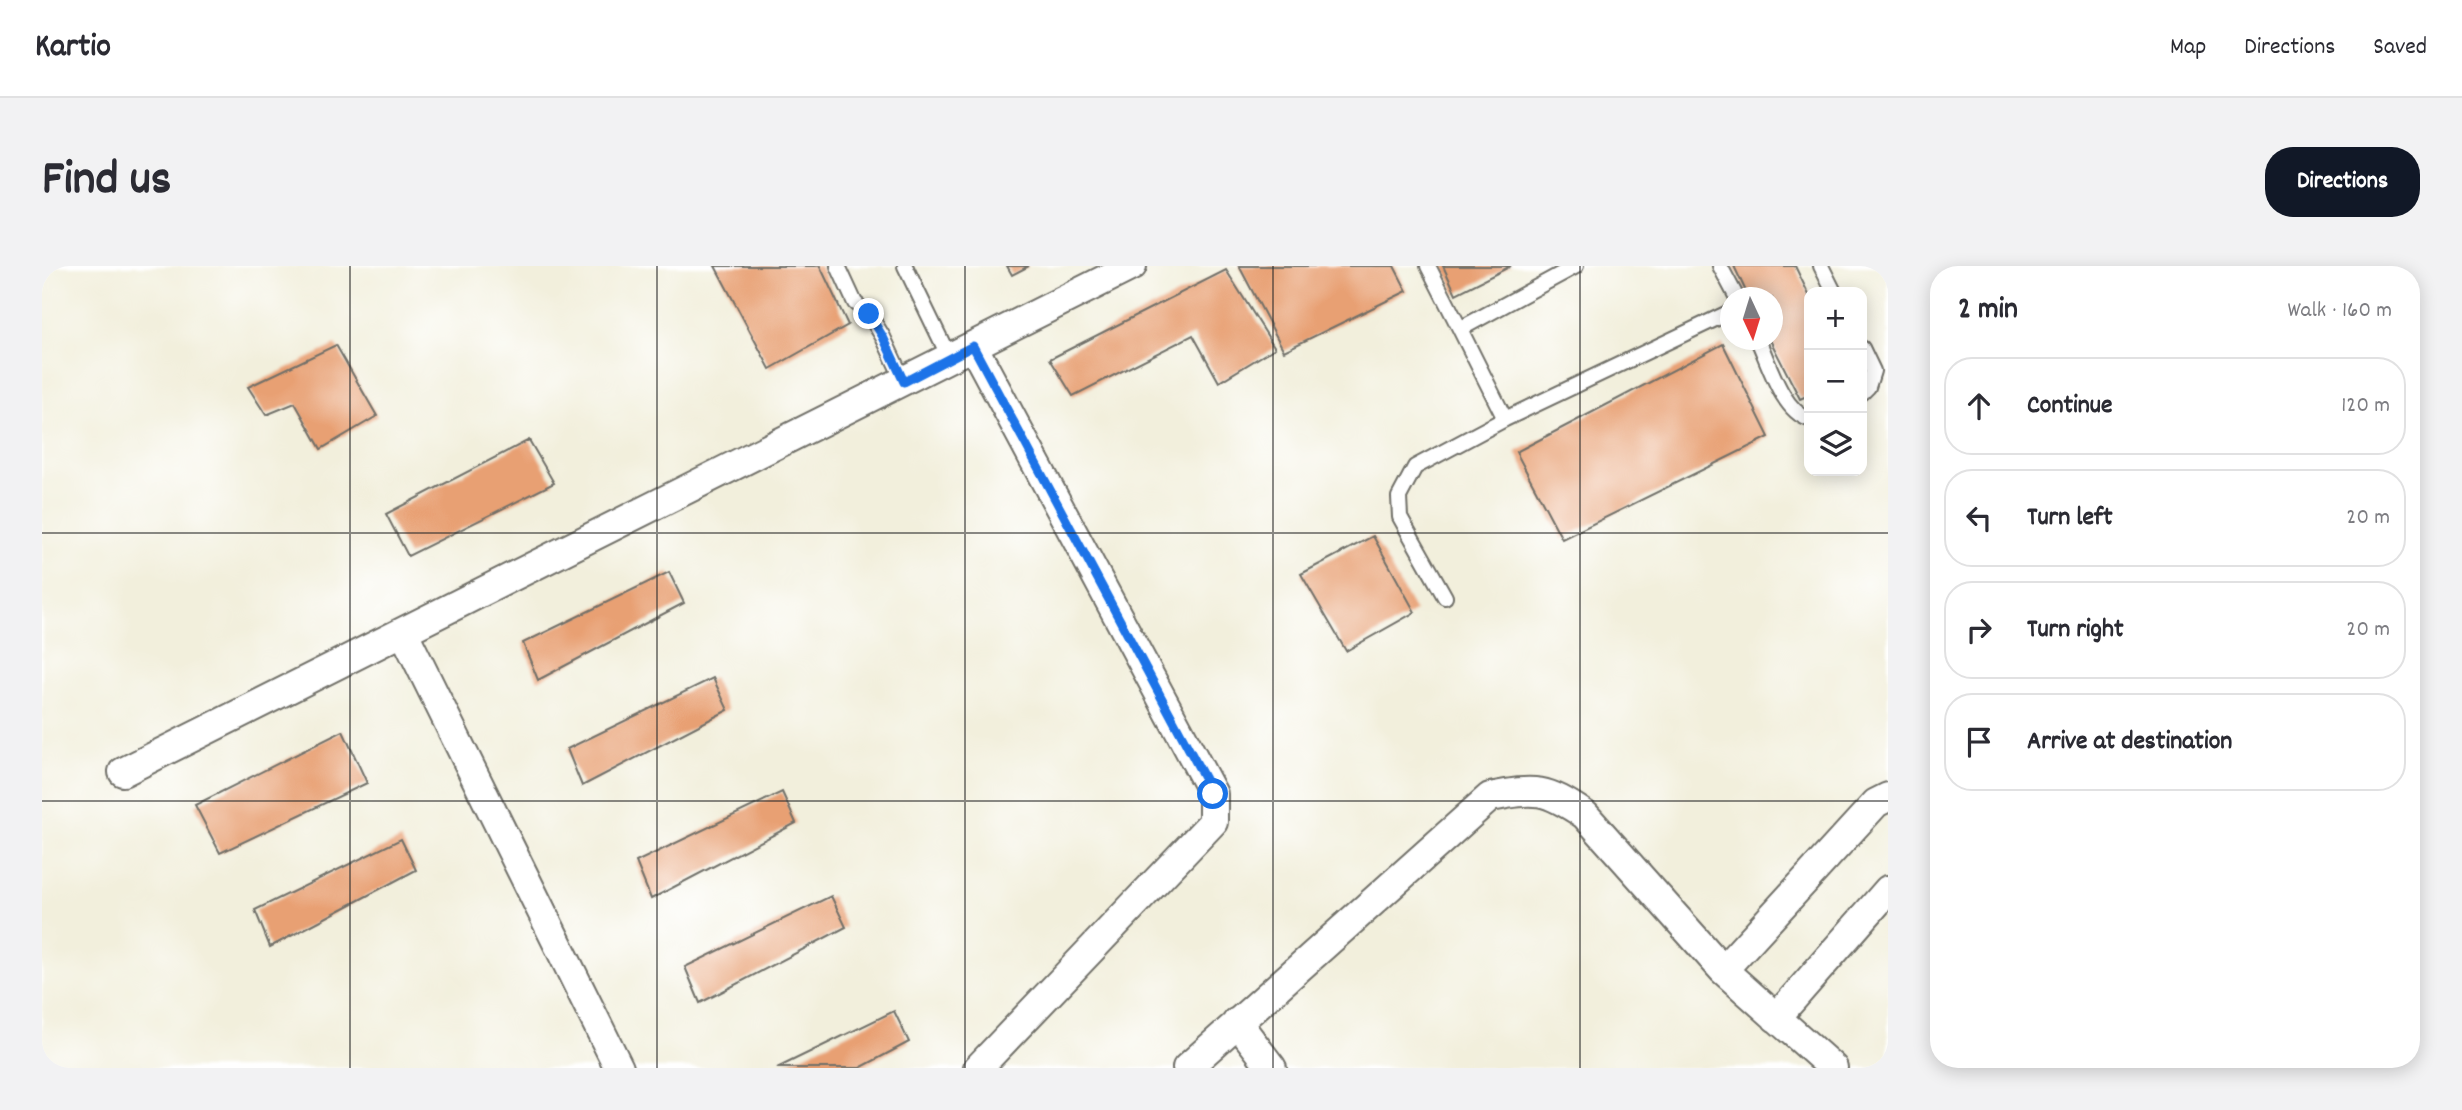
<!DOCTYPE html>
<html lang="en">
<head>
<meta charset="utf-8">
<style>
  :root { --surface:#fff; --page:#f2f2f3; --text:#2b2b33; --muted:#7c7c81; --line:#e1e1e2; --accent:#111827 }
  body { margin:0; font-family:Dekko,sans-serif; background:var(--page); color:var(--text) }
  .controls { position:absolute; right:21px; top:21px; display:grid; overflow:hidden; border-radius:14px; box-shadow:0 4px 18px #0003 }
  .controls button { width:63px; height:63px; display:grid; place-items:center; padding:0; border:0; border-bottom:2px solid var(--line); background:var(--surface); color:var(--text); font:35px sans-serif }
  .compass { position:absolute; left:1678px; top:21px; width:63px; height:63px; border-radius:50%; background:var(--surface); box-shadow:0 4px 18px #0003; rotate:176deg }
  .stop { position:absolute; width:21px; height:21px; margin:-16px; border:5px solid #1a73e8; border-radius:50%; background:#fff }
  .stop.end { background:#1a73e8; border-color:#fff; box-shadow:0 2px 7px #0008 }
  .list { margin:0; padding:0; list-style:none }
  h2 { display:flex; justify-content:space-between; align-items:center; height:91px; margin:0; padding:0 28px; font-size:30px }
  h2 small { font-size:23px; font-weight:400; color:var(--muted) }
  .list li { display:grid; grid-template-columns:46px 1fr auto; gap:21px; align-items:center; box-sizing:border-box; height:98px; margin:0 14px 14px; padding:0 14px; border:2px solid var(--line); border-radius:28px }
  .list b { display:block; font-size:26px; white-space:nowrap }
  .list em { font-size:23px; font-style:normal; color:var(--muted) }
  .icon { flex:none; width:38px; height:38px; fill:none; stroke:currentColor; stroke-width:2; stroke-linecap:round; stroke-linejoin:round }
  .map { position:relative; flex:none; width:1846px; height:802px; overflow:hidden; border-radius:28px }
  header { display:flex; align-items:center; gap:42px; box-sizing:border-box; height:98px; padding:0 35px; background:var(--surface); border-bottom:2px solid var(--line) }
  header strong { font-size:33px }
  nav { display:flex; gap:38px; margin-inline-start:auto; font-size:24px }
  .intro { display:flex; align-items:center; justify-content:space-between; box-sizing:border-box; height:168px; padding:0 42px }
  h1 { margin:0; font-size:49px }
  .button { padding:18px 32px; border-radius:28px; background:var(--accent); color:#fff; font-size:24px; font-weight:700 }
  main { display:flex; gap:42px; padding:0 42px }
  aside { flex:1; background:var(--surface); border-radius:28px; box-shadow:0 4px 18px #0003 }
  .map>svg:first-child { display:block }
  .building { fill:#e8a073 }
  .lines { fill:none; stroke-linecap:round; stroke-linejoin:round }
  .lane-casing { stroke:#717069; stroke-width:18 }
  .street-casing { stroke:#717069; stroke-width:32 }
  .lane { stroke:#fff; stroke-width:14 }
  .street { stroke:#fff; stroke-width:28 }
  .route { stroke:#1a73e8; stroke-width:9 }
  .grid { fill:none; stroke:#2b2b2b; stroke-width:2; stroke-opacity:0.55 }
</style>
</head>
<body>
<header>
<strong>Kartio</strong>
<nav><a>Map</a><a>Directions</a><a>Saved</a></nav>
</header>
<div class="intro"><h1>Find us</h1><a class="button">Directions</a></div>
<main>
<div class="map">
<svg width="1846" height="802" viewBox="0 0 1846 802">
  <rect width="100%" height="100%" fill="#fff"/>
  <filter id="ink" filterUnits="userSpaceOnUse"><feTurbulence type="fractalNoise" baseFrequency=".0143" numOctaves="2"/><feDisplacementMap in="SourceGraphic" scale="14" xChannelSelector="R" yChannelSelector="G"/><feConvolveMatrix kernelMatrix="1 2 1 2 8 2 1 2 1" color-interpolation-filters="sRGB"/></filter>
  <filter id="wash" filterUnits="userSpaceOnUse"><feTurbulence type="fractalNoise" baseFrequency=".00686" numOctaves="4" result="noise"/><feDisplacementMap in="SourceGraphic" scale="28" xChannelSelector="R" yChannelSelector="G"/><feGaussianBlur stdDeviation="1.57" result="paint"/><feColorMatrix in="noise" values="0 0 0 0 0 0 0 0 0 0 0 0 0 0 0 0 0 1.4 0 .05"/><feComposite in="paint" operator="in"/></filter>
  <g filter="url(#wash)">
    <rect width="100%" height="100%" fill="#f2efdc"/>
    <g id="blocks">
      <path class="building" d="M673 0H778L806 59 728 103Z
        M965 0H987L970 9Z
        M1197 0H1352L1365 25 1242 85Z
        M1401 0H1469L1414 28Z
        M1692 0H1753L1767 29V129L1758 133 1728 74 1730 32H1707Z
        M1184 4 1233 82 1177 116 1151 69 1031 130 1008 93Z
        M1681 78 1727 171 1520 273 1474 186Z
        M294 79 335 150 279 183 253 137 224 149 206 121Z
        M487 174 512 217 366 290 344 248Z
        M1331 270 1373 346 1304 385 1259 308Z
        M627 306 642 337 496 414 481 377Z
        M671 412 686 444 540 520 525 483Z
        M301 465 325 517 178 587 153 539Z
        M740 526 754 557 609 633 594 596Z
        M359 573 374 604 228 681 213 644Z
        M789 630 804 661 658 737 643 701Z
        M852 745 867 776 818 802H735Z"/>
    </g>
  </g>
  <g filter="url(#ink)">
    <use href="#blocks" fill-opacity="0" stroke="#717069" stroke-width="2"/>
    <g class="lines">
      <g class="lane-casing">
        <path id="lane" d="M796 0 813 37 827 48 841 71 862 116
          M863 0 908 93
          M1386 0 1418 63 1534 0
          M1678 0 1695 32
          M1779 0 1792 26
          M1418 63 1463 153
          M1716 74C1727 97 1740 145 1767 153
          M1820 82 1831 105 1826 121 1820 127
          M1403 331 1358 251 1357 231 1373 201 1463 153 1688 46"/>
      </g>
      <g class="street-casing">
        <path id="street" d="M931 80 1171 528V556L936 802
          M362 367 577 802
          M81 506 1090 0
          M1681 704 1834 537 1846 531
          M1734 752 1846 624
          M1195 756 1230 802
          M1145 802 1448 531C1494 522 1503 522 1543 549L1681 704 1791 802"/>
      </g>
      <use href="#lane" class="lane"/>
      <use href="#street" class="street"/>
    </g>
  </g>
  <g class="lines" filter="url(#ink)">
    <path class="route" d="M827 48 841 71 862 116 931 80 1171 528"/>
  </g>
  <path class="grid" d="M308 0V802M615 0V802M923 0V802M1231 0V802M1538 0V802M0 267H1846M0 535H1846"/>
</svg>
<div class="controls">
<button>+</button>
<button>−</button>
<button><svg class="icon" aria-label="layers" viewBox="0 0 24 24"><path d="M12 4l9 5-9 5-9-5zM3 14l9 5 9-5"/></svg></button>
</div>
<svg class="compass" viewBox="-18 -18 36 36"><path d="M0-13l5 13h-10z" fill="#e53935"/><path d="M0 13l5-13h-10z" fill="#7c7c81"/></svg>
<div class="stop" style="left:1171px;top:528px"></div>
<div class="stop end" style="left:827px;top:48px"></div>
</div>
<aside>
<h2>2 min<small>Walk · 160 m</small></h2>
<ul class="list">
<li><svg class="icon" aria-label="ahead" viewBox="0 0 24 24"><path d="M12 20V5M6 11l6-6 6 6"/></svg><div><b>Continue</b></div><em>120 m</em></li>
<li><svg class="icon" aria-label="left" viewBox="0 0 24 24"><path d="M17 20v-9H6M10 6l-5 5 5 5"/></svg><div><b>Turn left</b></div><em>20 m</em></li>
<li><svg class="icon" aria-label="right" viewBox="0 0 24 24"><path d="M7 20v-9h11M14 6l5 5-5 5"/></svg><div><b>Turn right</b></div><em>20 m</em></li>
<li><svg class="icon" aria-label="arrive" viewBox="0 0 24 24"><path d="M6 21V4h12l-3 4 3 4H6"/></svg><div><b>Arrive at destination</b></div></li>
</ul>
</aside>
</main>
</body>
</html>
